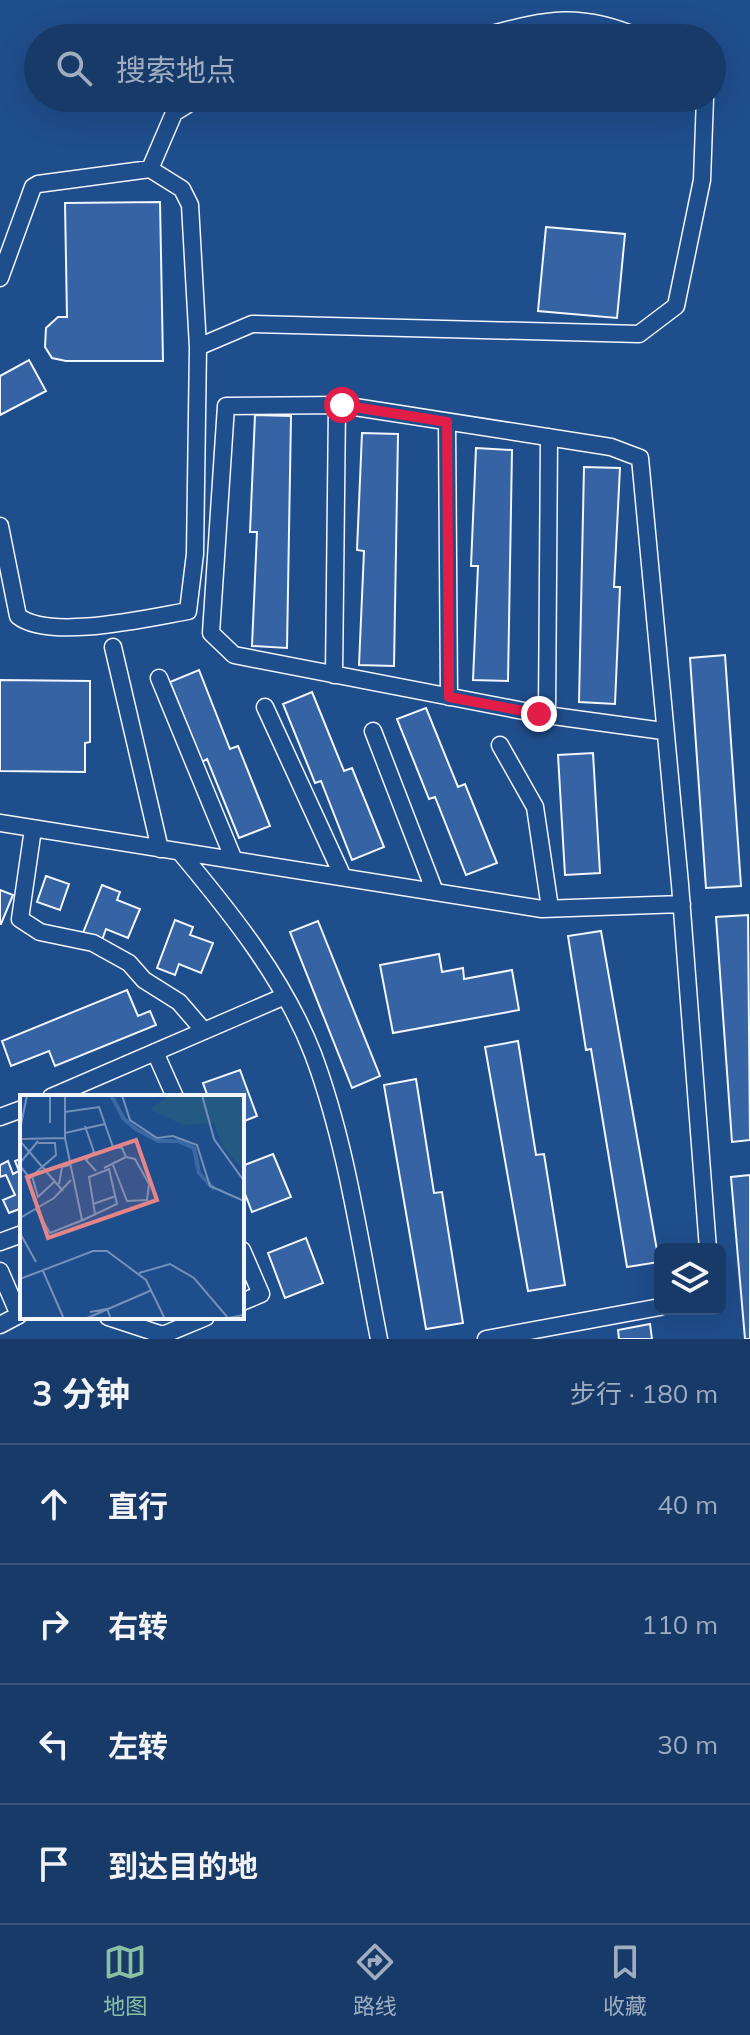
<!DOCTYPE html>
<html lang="zh">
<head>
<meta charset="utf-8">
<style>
  :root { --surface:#173a69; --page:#244571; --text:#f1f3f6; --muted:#9eadc0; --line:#36547d; --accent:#8abfa5 }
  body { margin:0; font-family:Mulish,"Noto Sans SC",sans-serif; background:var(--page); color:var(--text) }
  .controls { position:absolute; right:24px; bottom:24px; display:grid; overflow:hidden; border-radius:12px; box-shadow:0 8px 32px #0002 }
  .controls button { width:72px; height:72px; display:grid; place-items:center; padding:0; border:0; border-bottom:2px solid var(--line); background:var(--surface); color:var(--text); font:40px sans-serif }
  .stop { position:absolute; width:24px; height:24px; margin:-18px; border:6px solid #e11d48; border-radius:50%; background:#fff }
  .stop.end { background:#e11d48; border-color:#fff; box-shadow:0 2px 8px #0008 }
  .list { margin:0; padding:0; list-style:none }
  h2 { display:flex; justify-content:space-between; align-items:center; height:104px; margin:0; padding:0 32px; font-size:34px }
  h2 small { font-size:26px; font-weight:400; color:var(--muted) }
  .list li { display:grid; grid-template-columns:52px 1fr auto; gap:24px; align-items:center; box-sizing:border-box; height:120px; padding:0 32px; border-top:2px solid var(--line) }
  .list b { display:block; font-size:30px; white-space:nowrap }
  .list em { font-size:26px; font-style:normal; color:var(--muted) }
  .icon { flex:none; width:44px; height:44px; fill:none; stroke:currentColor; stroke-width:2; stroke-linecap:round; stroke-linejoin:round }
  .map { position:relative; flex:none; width:750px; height:1339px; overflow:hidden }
  .search { position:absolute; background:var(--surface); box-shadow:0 8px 32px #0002; left:24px; right:24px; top:24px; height:88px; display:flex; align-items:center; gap:20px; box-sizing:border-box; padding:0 28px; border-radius:44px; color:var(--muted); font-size:30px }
  .sheet { height:584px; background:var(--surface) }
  nav { display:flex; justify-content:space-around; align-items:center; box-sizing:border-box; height:112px; border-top:2px solid var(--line); background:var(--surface); font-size:22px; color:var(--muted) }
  nav a { display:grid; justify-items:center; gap:4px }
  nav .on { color:var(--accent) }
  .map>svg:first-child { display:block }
  .building { fill:#3563a3; stroke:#f2f6ff; stroke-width:2 }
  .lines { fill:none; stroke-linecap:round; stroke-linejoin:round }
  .minor-casing { stroke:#f2f6ff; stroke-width:19 }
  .minor { stroke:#1f4e8c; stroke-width:16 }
  .route { stroke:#e11d48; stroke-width:10 }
  .inset-river { fill:none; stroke:#3b69a3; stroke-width:4 }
  .inset-road { fill:none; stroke:#7391ba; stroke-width:2 }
  .view { fill:#e38589; fill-opacity:0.15; stroke:#e38589; stroke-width:4 }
  .inset-edge { fill:none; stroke:#f2f6ff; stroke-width:4 }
</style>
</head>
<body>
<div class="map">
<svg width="750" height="1339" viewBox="0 0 750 1339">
  <rect width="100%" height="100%" fill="#1f4e8c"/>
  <path class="building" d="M160 202 163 361H66L52 358 45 347 46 328 58 317H67L65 203Z
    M546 227 625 234 617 318 538 311Z
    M29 360 46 391 0 415V376Z
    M255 415 291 416 287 648 252 646 257 532H250Z
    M362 433 398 434 394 666 359 665 364 551 357 550Z
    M476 448 512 450 508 681 473 680 478 566H471Z
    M584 467 620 468 614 587H620L615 704 579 702Z
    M725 655 741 886 706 888 690 658Z
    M199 670 230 749 238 746 270 826 239 838 207 759 202 762 170 682Z
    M0 680 90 681V742L85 743V772L0 771Z
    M312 692 344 771 352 768 384 847 352 860 321 781 315 783 283 704Z
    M426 708 458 787 465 784 497 863 466 875 435 797 429 799 397 719Z
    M593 753 600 873 565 875 558 755Z
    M46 876 69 884 60 910 37 902Z
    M102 885 120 892 117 900 140 909 128 938 106 929 102 940 83 933Z
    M0 890 13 895 1 924H0Z
    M748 915 750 1140 732 1142 716 917Z
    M175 920 193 927 190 935 213 943 201 973 179 964 175 975 157 968Z
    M318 921 380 1076 352 1088 290 932Z
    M601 931 659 1262 627 1267 591 1049 586 1050 568 936Z
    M439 954 442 972 463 968 464 979 512 970 519 1010 393 1033 380 965Z
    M127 990 138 1016 150 1011 156 1025 55 1066 49 1051 11 1066 2 1041Z
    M518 1041 536 1155 544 1154 565 1285 528 1291 485 1047Z
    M240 1070 257 1116 242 1122V1097H208L203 1083Z
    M416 1079 434 1193 442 1192 463 1323 426 1329 384 1085Z
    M273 1154 291 1197 252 1212 242 1186V1166Z
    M22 1158V1208L9 1213 3 1200 15 1195 6 1175 0 1177V1165L8 1161 13 1174 19 1171 15 1161Z
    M750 1175V1339H745L731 1177Z
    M306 1238 323 1283 285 1298 268 1253Z
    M650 1324 652 1339H619L618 1330Z"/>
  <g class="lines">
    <g class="minor-casing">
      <path id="minor" d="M476 38C542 21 575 9 641 38
        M150 169 174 113 198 98
        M0 278 33 187 38 184 150 169 182 189 190 205 198 347 195 554 188 611C148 618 49 641 18 616L0 526
        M198 347 252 324 639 334 676 306 702 180 705 98
        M447 422 449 697
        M113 647 160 849
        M334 675 337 405
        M159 678 234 860
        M265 707 343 877
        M547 715 549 437
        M373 731 435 892
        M663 731 539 714 234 655 211 633 226 406 342 405 611 447 640 458 680 884 708 1249
        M500 745 535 807 550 908
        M0 823 542 909 682 904
        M33 829 20 919 40 932 93 943 129 963 144 980 179 1002 204 1031
        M180 852C231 913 284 979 313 1054 347 1145 360 1244 379 1339
        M155 1052 175 1097
        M51 1097 285 996
        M0 1117 22 1109
        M0 1242 22 1234
        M242 1250 261 1294 242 1302
        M0 1271 19 1315 0 1325
        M108 1317 163 1335 206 1317
        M486 1339 660 1307"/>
    </g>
    <use href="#minor" class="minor"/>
  </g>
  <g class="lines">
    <path class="route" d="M342 405 447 422 449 697 539 714"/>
  </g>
  <g transform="translate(20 1095)">
    <rect width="224" height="224" fill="#1f4e8c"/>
    <path d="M150 0H224V76L202 51 194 28 163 30 130 14Z" fill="#245a82"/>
    <path class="inset-river" d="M91 0 104 24 116 34 138 46H158L174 53 179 78 194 94"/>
    <path class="inset-road" d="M30 0V28M45 0V43L62 125M102 0 110 25 137 43 153 41 177 50 190 91 224 106M182 0 194 44 224 86M45 17 79 12 93 52 102 53 106 62 84 73M65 31 74 57 66 65 76 76M0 35 7 0M45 38 85 29M0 44 45 43M0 46 43 96M18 48H35L36 60 22 72M0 68 18 46M93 70 107 106 127 105 129 89 115 64 106 62M0 71 10 83 22 72M12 81 18 102 34 87M39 89 42 72 50 70M73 109 96 101M16 114 30 138 63 125 97 109 89 74 69 82 75 119M0 123 34 103 51 85M0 138 16 167M23 176 44 224M119 178 150 169 174 183 208 223 224 220M0 184 73 156H87L126 185 145 224M70 217 87 214 91 224M65 224 132 195"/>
    <path class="view" d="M116 45 137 105 28 143 7 82Z"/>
    <rect width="224" height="224" class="inset-edge"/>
  </g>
</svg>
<div class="controls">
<button><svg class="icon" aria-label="layers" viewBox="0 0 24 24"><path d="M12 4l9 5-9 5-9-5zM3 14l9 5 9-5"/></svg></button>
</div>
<div class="stop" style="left:342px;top:405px"></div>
<div class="stop end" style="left:539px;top:714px"></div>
<div class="search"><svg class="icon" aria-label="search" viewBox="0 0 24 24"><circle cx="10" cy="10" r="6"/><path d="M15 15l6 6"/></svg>搜索地点</div>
</div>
<section class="sheet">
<h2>3 分钟<small>步行 · 180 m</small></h2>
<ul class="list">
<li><svg class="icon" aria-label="ahead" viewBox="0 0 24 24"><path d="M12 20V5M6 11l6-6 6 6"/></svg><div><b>直行</b></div><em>40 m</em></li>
<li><svg class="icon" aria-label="right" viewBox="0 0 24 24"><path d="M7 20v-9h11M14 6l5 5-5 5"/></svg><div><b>右转</b></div><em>110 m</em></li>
<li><svg class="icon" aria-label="left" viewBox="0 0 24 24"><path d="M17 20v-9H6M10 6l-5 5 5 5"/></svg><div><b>左转</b></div><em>30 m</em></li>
<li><svg class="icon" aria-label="arrive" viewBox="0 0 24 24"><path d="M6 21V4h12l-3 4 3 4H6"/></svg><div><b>到达目的地</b></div></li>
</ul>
</section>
<nav>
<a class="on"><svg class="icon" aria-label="map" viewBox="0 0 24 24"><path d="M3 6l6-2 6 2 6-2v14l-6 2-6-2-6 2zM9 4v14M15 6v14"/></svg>地图</a>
<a><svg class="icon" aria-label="directions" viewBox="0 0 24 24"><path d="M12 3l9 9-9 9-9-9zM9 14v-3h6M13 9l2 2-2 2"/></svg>路线</a>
<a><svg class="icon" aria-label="saved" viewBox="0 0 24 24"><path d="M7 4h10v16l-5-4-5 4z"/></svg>收藏</a>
</nav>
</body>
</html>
